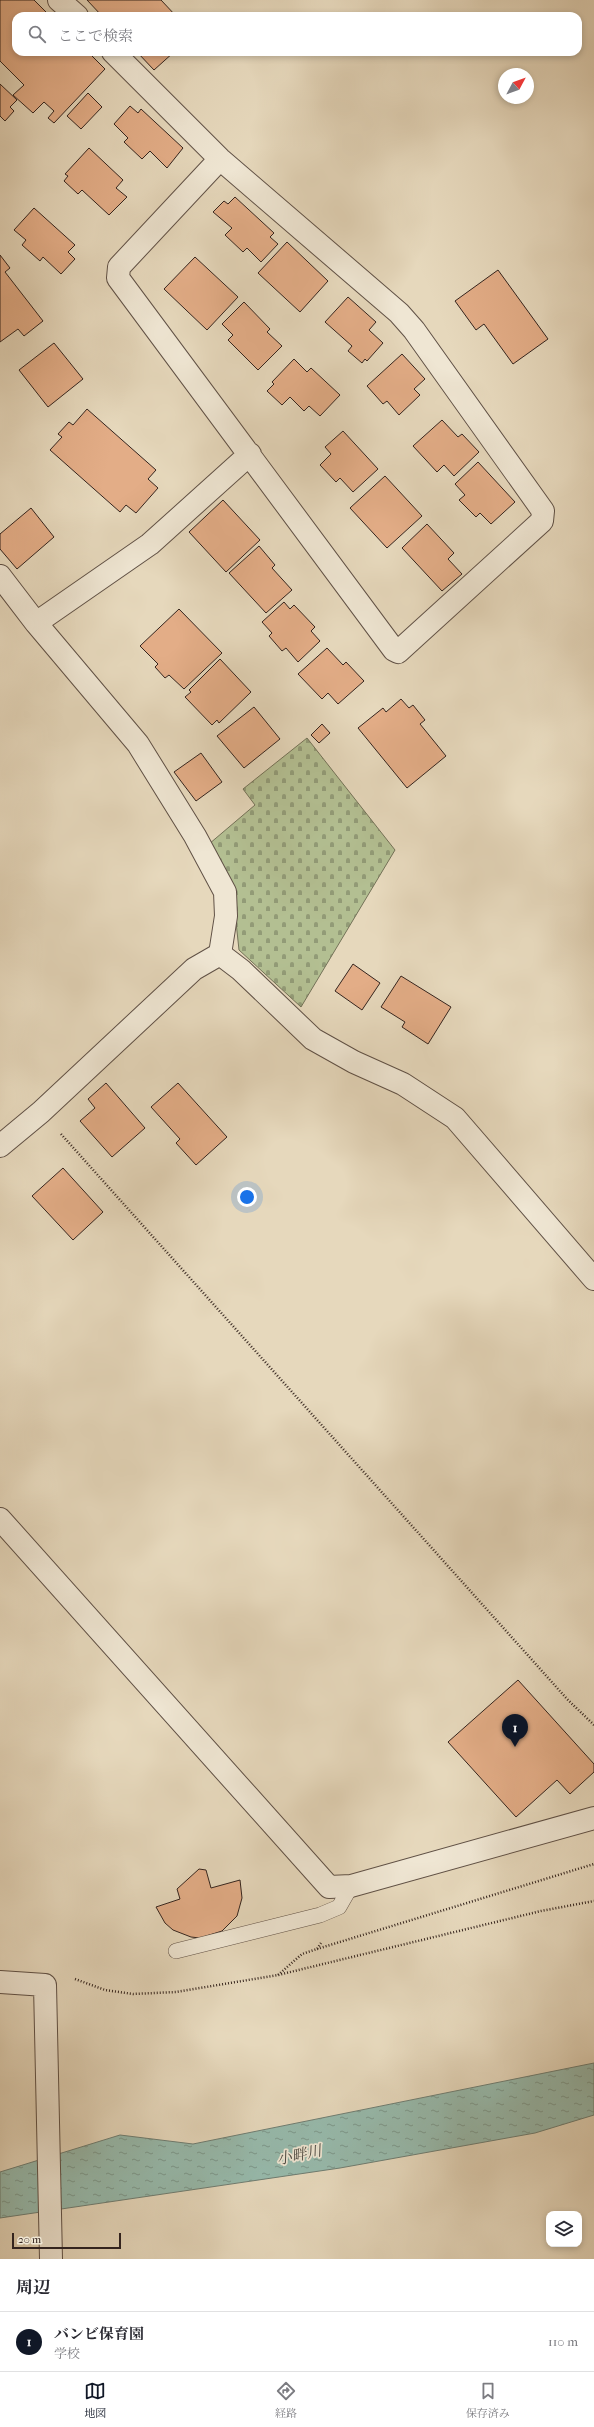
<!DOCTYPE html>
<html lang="ja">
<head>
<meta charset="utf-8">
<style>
  :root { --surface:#fff; --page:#f2f2f3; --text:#2b2b33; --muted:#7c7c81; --line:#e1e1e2; --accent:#111827 }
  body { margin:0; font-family:"IM FELL French Canon","Noto Serif JP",serif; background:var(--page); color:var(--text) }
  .controls { position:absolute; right:12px; bottom:12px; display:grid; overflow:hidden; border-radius:8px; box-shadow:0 2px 6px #0003 }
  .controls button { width:36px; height:36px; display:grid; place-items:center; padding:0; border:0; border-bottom:1px solid var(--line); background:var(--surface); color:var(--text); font:20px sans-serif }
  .compass { position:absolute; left:498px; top:68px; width:36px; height:36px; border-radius:50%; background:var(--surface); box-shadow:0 2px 6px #0003; rotate:49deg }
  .scale { position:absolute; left:12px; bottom:10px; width:109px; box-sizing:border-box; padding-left:4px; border:2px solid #34241e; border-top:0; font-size:11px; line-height:14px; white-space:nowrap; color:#34241e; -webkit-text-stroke:3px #efe6d3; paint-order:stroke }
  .you { position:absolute; left:247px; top:1197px; width:14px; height:14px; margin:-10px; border:3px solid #fff; border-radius:50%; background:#1a73e8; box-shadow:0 0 0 6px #1a73e833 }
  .badge { display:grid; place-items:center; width:26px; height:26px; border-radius:50%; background:var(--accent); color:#fff; font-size:13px; font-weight:700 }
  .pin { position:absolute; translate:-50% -33px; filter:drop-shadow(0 1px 2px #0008) }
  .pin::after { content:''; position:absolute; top:21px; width:14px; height:12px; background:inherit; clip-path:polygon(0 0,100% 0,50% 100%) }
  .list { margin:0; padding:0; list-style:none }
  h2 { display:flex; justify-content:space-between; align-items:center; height:52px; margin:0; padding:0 16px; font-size:17px }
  h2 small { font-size:13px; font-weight:400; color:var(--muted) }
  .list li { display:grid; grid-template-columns:26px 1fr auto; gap:12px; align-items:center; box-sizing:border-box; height:60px; padding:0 16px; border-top:1px solid var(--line) }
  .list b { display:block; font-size:15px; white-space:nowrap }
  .list p { margin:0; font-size:13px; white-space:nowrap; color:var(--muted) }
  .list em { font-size:13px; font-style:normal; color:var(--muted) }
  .icon { flex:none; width:22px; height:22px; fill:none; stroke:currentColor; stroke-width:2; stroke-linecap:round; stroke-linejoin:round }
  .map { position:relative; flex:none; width:594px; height:2259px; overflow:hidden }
  .search { position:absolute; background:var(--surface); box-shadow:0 2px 6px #0003; left:12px; right:12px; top:12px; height:44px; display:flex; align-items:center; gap:10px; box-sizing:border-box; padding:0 14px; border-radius:12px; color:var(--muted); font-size:15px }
  .sheet { height:112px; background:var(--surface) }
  nav { display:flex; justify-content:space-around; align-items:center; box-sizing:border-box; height:56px; border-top:1px solid var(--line); background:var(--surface); font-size:11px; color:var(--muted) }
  nav a { display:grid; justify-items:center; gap:2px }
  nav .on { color:var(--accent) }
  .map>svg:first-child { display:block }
  .cemetery { fill:url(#cemetery-stones); stroke:#747258 }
  .water { fill:url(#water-ripples); stroke:#6f7e73 }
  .building { fill:#e3ad87; stroke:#34241e }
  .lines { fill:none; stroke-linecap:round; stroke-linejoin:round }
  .lane-casing { stroke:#605146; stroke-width:16 }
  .street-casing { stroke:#605146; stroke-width:24 }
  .path { stroke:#34241e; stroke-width:2.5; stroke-dasharray:1 2; stroke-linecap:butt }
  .lane { stroke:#efe6d3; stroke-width:15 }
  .street { stroke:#efe6d3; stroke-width:22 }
  .labels { text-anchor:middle; stroke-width:3.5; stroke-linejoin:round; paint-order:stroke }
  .water-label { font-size:15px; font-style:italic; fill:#4d4a42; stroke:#efe6d3 }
</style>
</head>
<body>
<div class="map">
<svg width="594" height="2259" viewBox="0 0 594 2259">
  <defs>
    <pattern id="cemetery-stones" width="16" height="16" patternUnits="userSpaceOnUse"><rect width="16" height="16" fill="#b3bf92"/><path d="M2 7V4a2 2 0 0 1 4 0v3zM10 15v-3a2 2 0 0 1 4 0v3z" fill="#929b77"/></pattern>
    <pattern id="water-ripples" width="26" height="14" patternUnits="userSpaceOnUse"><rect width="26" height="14" fill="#97baac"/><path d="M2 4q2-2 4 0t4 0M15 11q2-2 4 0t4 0" fill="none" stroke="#7c978b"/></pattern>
  </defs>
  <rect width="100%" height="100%" fill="#e6d8bc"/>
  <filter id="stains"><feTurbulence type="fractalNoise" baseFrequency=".005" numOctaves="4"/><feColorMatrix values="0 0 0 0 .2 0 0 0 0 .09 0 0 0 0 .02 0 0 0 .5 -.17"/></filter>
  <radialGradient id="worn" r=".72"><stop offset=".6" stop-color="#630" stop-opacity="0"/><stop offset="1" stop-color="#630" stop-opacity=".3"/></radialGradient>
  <path class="cemetery" d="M307 738 395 850 301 1007 239 950 233 894 209 844 255 805 243 789Z"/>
  <path class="water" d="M594 2063V2115L535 2133 340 2168 0 2218V2172L120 2135 193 2144Z"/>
  <path class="building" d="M0 0H34L50 16H16V52H88L105 69 54 123 48 118 54 111 44 102 33 113 13 95 24 85 0 61Z
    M87 0H161L176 16H102Z
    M137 52H174L154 70Z
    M0 84 17 100 10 107 14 111 5 121 0 116Z
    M88 93 102 107 81 129 67 116Z
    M130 106 138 113 141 109 183 148 167 168 150 151 142 159 124 142 128 138 114 124Z
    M89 148 123 180 116 188 127 197 109 215 82 190 78 194 64 181 68 176 65 174Z
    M235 197 274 233 270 237 278 244 261 262 247 248 243 252 225 235 232 228 213 212 224 201 228 204Z
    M34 208 75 245 68 252 75 259 61 274 43 257 40 261 22 245 26 240 14 230Z
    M287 242 328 281 300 312 258 273Z
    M0 255 10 268 5 272 43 321 24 336 18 329 0 342Z
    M195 257 238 297 207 330 164 289Z
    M498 270 548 339 513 364 484 324 476 330 455 301Z
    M348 297 376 322 369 330 383 343 367 361 365 359 362 363 348 351 352 346 325 322Z
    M244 302 270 329 267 332 282 346 258 370 228 340 233 335 222 324Z
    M54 343 83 379 48 407 19 370Z
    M402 354 425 379 414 389 420 395 399 415 387 401 383 404 367 386Z
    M294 359 307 372 311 368 340 395 320 416 309 406 304 411 290 397 282 405 267 391 274 384 272 382Z
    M87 409 156 470 148 479 158 488 136 513 126 505 120 512 50 450 62 437 58 434 69 422 73 425Z
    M442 420 458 437 462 434 479 452 454 476 444 465 437 472 413 446Z
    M343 431 378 469 353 492 340 478 336 482 320 465 331 454 325 447Z
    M478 462 515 502 491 524 480 513 476 517 459 500 465 495 455 484Z
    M385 476 422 516 387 548 350 508Z
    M223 500 260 540 226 572 189 532Z
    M31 508 54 537 17 569 0 549V534Z
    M427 524 454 553 448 559 462 574 442 591 402 548Z
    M259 546 275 565 272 568 292 590 266 613 229 573Z
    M284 602 290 609 294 605 315 627 311 631 320 641 298 662 286 648 282 651 269 636 272 633 262 622Z
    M179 609 222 653 184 689 169 675 165 678 155 667 158 664 140 646Z
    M327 648 343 665 346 662 364 681 338 704 328 693 322 699 298 674Z
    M220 659 251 692 219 723 217 720 212 725 185 697 191 692 189 690Z
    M401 699 409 708 413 705 425 720 420 724 446 756 407 788 358 728 383 708 386 712Z
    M254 707 280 739 244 768 217 736Z
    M322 724 330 733 319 743 311 735Z
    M201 753 222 782 196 801 174 772Z
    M353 964 380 983 362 1010 335 991Z
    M401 976 451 1007 428 1044 402 1027 405 1022 381 1007Z
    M106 1083 145 1128 112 1157 80 1121 95 1108 88 1099Z
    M178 1083 227 1137 196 1165 176 1143 180 1139 151 1107Z
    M63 1168 103 1212 73 1240 32 1196Z
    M518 1680 594 1764V1772L570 1794 557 1780 516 1817 448 1742Z
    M199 1869 206 1870 211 1888 240 1880 242 1898 237 1916 222 1931 200 1938 191 1937 173 1930 165 1923 156 1907 180 1899 177 1889Z"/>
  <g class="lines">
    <g class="lane-casing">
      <path id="lane" d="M176 1951 320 1915 339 1907 351 1886"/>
    </g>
    <g class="street-casing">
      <path id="street" d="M59 0 77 16
        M113 52 220 159 399 313 414 330 543 511 542 521 398 652 394 650 118 278 119 267 220 159
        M0 576 36 623 138 744 195 836 225 892 226 916 220 954
        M36 623 150 544 250 454
        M0 1146 41 1112 194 969 220 954 241 970 313 1039 354 1062 403 1084 455 1118 594 1279
        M0 1519 329 1887 351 1886 594 1818
        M0 1982 45 1985 51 2259"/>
    </g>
    <path class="path" d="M61 1134 567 1699 594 1725
      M317 1949 594 1864
      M278 1975 302 1954 317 1949 321 1943
      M75 1979 105 1990 133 1994 176 1992 278 1975 541 1911 594 1901"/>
    <use href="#lane" class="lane"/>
    <use href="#street" class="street"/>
  </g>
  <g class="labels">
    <g class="water-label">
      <text transform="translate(299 2155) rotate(-12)" y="5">小畔川</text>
    </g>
  </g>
  <rect width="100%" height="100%" filter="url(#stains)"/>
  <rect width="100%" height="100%" fill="url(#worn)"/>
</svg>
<div class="controls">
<button><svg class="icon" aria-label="layers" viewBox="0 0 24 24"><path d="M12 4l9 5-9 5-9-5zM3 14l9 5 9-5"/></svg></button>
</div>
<svg class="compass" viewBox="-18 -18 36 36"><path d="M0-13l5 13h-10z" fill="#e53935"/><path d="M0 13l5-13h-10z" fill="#7c7c81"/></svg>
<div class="scale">20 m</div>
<div class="you"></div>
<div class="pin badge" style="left:515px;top:1747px">1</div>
<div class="search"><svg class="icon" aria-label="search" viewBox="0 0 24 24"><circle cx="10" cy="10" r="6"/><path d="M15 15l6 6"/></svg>ここで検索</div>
</div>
<section class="sheet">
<h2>周辺<small></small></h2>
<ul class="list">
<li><span class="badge">1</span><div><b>バンビ保育園</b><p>学校</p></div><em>110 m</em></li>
</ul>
</section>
<nav>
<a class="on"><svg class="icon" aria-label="map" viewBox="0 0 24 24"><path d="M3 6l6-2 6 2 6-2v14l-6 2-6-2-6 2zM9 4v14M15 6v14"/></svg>地図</a>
<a><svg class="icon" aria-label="directions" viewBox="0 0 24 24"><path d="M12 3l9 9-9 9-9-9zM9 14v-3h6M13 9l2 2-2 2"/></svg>経路</a>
<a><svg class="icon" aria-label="saved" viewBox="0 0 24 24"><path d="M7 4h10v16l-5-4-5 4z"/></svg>保存済み</a>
</nav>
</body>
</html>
